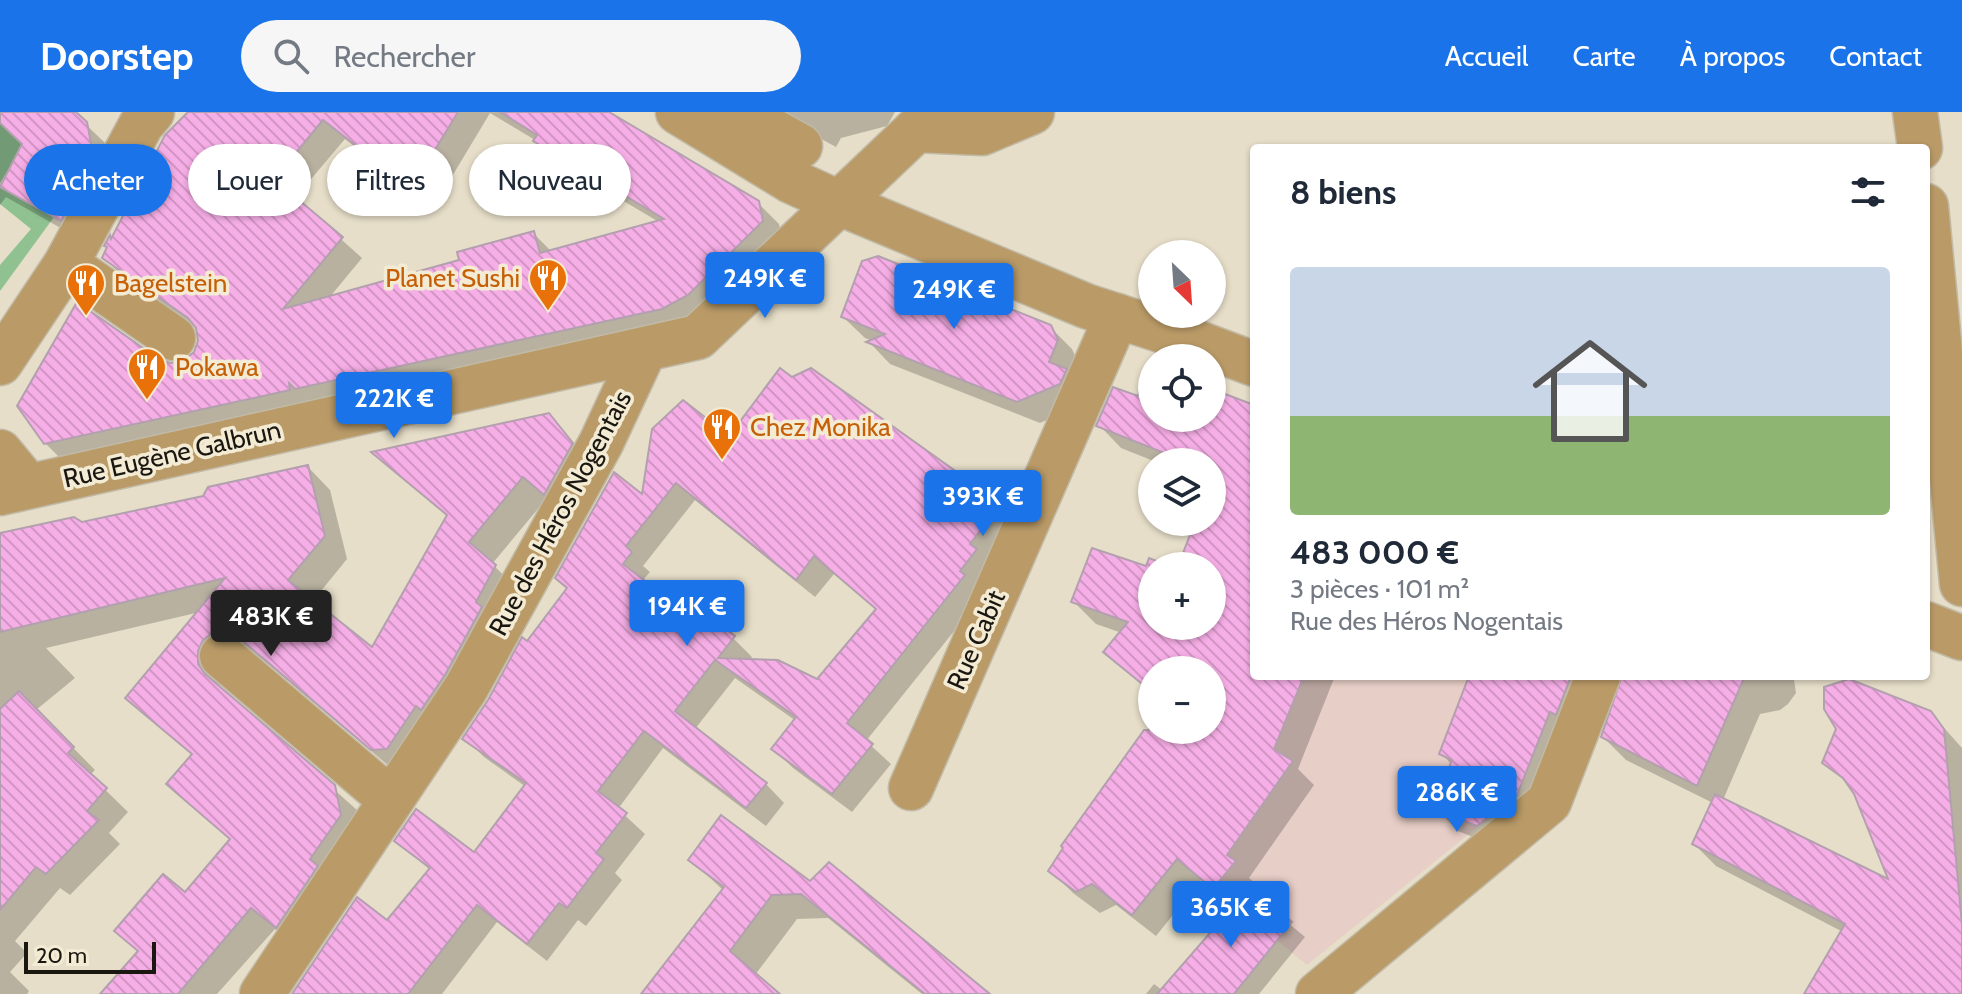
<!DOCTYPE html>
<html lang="fr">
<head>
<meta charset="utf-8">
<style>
	body { margin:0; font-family:Cabin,sans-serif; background:#f6f6f7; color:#1f2937; height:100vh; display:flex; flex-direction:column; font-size:30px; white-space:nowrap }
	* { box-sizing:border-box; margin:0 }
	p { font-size:26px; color:#747a83 }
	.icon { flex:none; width:44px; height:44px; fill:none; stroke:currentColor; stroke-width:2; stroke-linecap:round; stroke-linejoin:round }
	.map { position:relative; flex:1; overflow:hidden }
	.panel { position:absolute; left:1250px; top:32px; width:680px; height:536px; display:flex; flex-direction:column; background:#fff; border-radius:8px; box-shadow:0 2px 6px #0004 }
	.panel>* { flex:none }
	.guide { position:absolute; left:24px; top:32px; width:760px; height:72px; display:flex; gap:16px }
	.needle { width:52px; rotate:155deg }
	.tools { position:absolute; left:1138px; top:128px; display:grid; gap:16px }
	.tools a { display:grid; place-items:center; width:88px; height:88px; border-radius:50%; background:#fff; box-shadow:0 2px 6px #0004; font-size:40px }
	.scale { position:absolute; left:24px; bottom:20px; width:132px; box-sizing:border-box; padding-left:8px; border:4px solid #1a1710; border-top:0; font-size:22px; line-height:28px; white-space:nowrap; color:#1a1710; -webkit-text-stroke:6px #f4ebd5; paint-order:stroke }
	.price { position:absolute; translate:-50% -68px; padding:0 18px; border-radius:8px; background:#1a73e8; color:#fff; font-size:26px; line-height:52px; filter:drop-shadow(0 2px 4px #0008) }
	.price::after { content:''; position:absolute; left:50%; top:48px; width:24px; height:18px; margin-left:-12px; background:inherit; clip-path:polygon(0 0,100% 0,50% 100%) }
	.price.active { background:#222; color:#fff }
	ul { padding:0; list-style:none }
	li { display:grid; align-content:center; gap:16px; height:424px; padding:0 40px }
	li+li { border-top:2px solid #e0e1e3 }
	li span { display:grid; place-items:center; height:248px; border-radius:8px; color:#555 }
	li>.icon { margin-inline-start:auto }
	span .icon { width:144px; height:144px; fill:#fffc; stroke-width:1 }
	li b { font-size:34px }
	h2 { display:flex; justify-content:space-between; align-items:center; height:96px; padding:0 40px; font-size:34px }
	.pill { padding:0 28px; border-radius:36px; background:#fff; box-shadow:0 2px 6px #0004; font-size:28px; line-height:72px }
	.pill.active { background:#1a73e8; color:#fff }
	header { display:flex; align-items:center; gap:48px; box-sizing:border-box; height:112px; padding:0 40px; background:#1a73e8; color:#fff }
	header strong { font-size:38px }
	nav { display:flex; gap:44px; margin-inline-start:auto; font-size:28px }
	.search { width:560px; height:72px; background:#f6f6f7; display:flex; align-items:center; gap:20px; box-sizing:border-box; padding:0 28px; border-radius:44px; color:#747a83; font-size:30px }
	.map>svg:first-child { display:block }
	.education { fill:#e7cec6 }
	.green { fill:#8fc191 }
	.shadow { fill:#0003; fill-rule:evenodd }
	.building { fill:url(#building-back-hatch); stroke:#b3a0af; stroke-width:2; fill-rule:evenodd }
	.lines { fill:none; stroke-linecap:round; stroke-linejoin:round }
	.minor-casing { stroke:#c1baa7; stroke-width:47 }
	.minor { stroke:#ba9b68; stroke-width:44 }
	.labels { text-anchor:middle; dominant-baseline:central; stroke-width:7; stroke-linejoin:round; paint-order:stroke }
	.food-label { font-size:26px; fill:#c56008; stroke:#f4ebd5; text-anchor:start }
	.street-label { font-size:26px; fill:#1a1710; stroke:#f4ebd5 }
</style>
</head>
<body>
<header>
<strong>Doorstep</strong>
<div class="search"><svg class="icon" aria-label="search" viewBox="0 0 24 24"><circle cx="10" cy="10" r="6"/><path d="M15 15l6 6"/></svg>Rechercher</div>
<nav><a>Accueil</a><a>Carte</a><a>À propos</a><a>Contact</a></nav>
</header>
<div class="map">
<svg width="1962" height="882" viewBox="0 0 1962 882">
	<defs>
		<pattern id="building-back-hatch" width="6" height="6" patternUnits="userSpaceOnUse" patternTransform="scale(2)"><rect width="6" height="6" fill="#f6aee6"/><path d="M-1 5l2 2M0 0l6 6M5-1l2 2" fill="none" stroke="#d295c4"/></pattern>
	</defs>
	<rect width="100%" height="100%" fill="#e6dec8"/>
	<path class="education" d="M1254 448V564H1563L1517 683 1307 853 1189 756 1247 682 1212 558Z"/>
	<g class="green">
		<path d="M0 11 25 31 0 71Z"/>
		<path d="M0 75 54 105 0 179V153L31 117 0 92Z"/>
	</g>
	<g class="shadow">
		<path d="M0 0H73L105 31 113 67 80 127 6 85 0 93Z"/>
		<path d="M191 0H605L758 91 779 112 782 130 709 203 317 296 307 288 309 298 66 352 45 331 158 248 170 253 185 250 195 242 200 229 198 217 125 166 104 146 111 126 112 128ZM490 1 535 28 556 49 659 110 552 140 533 121 461 150 329 186 362 146 295 86 345 27 433 96Z"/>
		<path d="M743 0H895L887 14 841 26 836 35 779 4Z"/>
		<path d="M843 205 1050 215 1072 237 1078 250 1081 293 1040 311 890 252 870 231 873 229 865 226Z"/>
		<path d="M1152 255V306H1212V278L1254 295V564H1335L1298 657 1314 673 1249 766 1257 773 1251 780 1305 825 1259 882H1146L1154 872 1162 878 1234 796 1201 768 1156 824 1116 793 1100 801 1073 781 1050 758 1066 736 1064 734 1152 611V618H1212V558H1152V582L1106 540 1122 521 1096 512 1074 490 1148 457 1150 449 1163 454H1152V514H1212V454H1180L1198 410H1212V350H1156L1121 336 1099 313 1139 287Z"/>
		<path d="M811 258 995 389 1014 408 983 483 866 629 891 652 852 700 793 656 774 637 796 609 735 566 695 617 766 672 784 691 766 714 663 636 618 697 645 722 615 761 622 768 586 814 578 808 547 849 497 810 442 882H303L387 811 430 758 397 728 475 743 526 675 484 645 465 626 528 532 644 386 729 326 792 267ZM695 388 815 485 834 462 877 498 817 570 749 549 752 545 733 526 681 498 642 469 650 460 643 454Z"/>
		<path d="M548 303 594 355 547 386 492 452 518 477 396 660 262 547 252 541 219 562 220 576 357 698 363 726 299 837 275 817 217 882H103L139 841 117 819 186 783 232 729 169 672 193 644 128 586 200 500 46 536 75 566 36 598 95 658 90 663 128 700 109 721 120 732 70 783 60 776 15 829 27 841 10 860 29 879 27 882H0V423L82 412 204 386 308 355 330 378 347 447 312 490 373 538 448 405 375 341Z"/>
		<path d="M1471 564H1611L1500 736 1458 719 1436 696 1452 653 1441 641Z"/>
		<path d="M1624 564H1791L1794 568 1796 581 1788 592 1780 598 1760 602 1723 688 1892 771 1854 678 1825 651 1838 617 1826 580 1838 570 1849 569 1930 600 1962 636V882H1807L1843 820 1716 754 1694 732 1713 691 1626 648 1603 625Z"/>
		<path d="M691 748 811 772 987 882H922L828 806 797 807 755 863 777 882H658L724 779Z"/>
	</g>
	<g class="building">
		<path d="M0 0H76L87 10 94 47 61 109 0 75 22 32 0 11Z"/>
		<path d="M188 0H458L411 77 323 8 274 67 343 125 283 197 459 148 457 140 534 119 540 141 664 107 533 29 537 23 500 0H609L759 89 763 109 688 183 662 197 295 277 289 271 290 278 44 332 17 294 77 190 159 247 170 251 183 249 194 240 198 229 196 216 188 206 102 146 107 135 104 134 110 123 111 127 165 23Z"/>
		<path d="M878 144 1051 213 1058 228 1049 250 1067 257 1060 272 1017 290 866 230 885 222 841 205 862 149Z"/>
		<path d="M1151 252 1152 306H1212V277L1254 293V564H1304L1274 637 1293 649 1227 743 1236 749 1213 777 1177 747 1132 803 1092 772 1076 780 1048 759 1063 736 1061 734 1144 618H1212V558H1152V580L1103 540 1128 510 1071 490 1092 436 1146 454 1149 446 1169 454H1152V514H1212V454H1178L1195 410H1212V368L1215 361 1212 360V350H1187L1096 314 1113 275 1138 284Z"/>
		<path d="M780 256 792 265 811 256 996 388 981 408 986 411 970 432 977 437 960 459 965 463 847 611 873 632 832 682 771 637 796 605 715 548 675 599 767 671 746 696 644 619 598 679 627 701 596 741 604 747 567 796 559 791 527 832 477 793 408 882H292L357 785 387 808 430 756 394 729 416 697 474 740 526 671 462 627 488 588 522 525 527 529 567 476 555 466 614 360 642 382 652 317 683 288 729 324ZM676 371 796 468 814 444 876 497 817 567 778 548 718 546 735 524 687 487 681 496 623 452 632 440 626 434Z"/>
		<path d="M549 301 573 331 544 383 523 365 469 430 496 453 476 490 482 495 445 563 421 598 416 594 387 637 371 638 238 525 227 520H214L203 528 198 539V552L205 562 335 673 341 703 310 747 318 754 276 816 251 796 178 882H100L138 839 114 819 163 762 185 780 230 727 166 672 192 642 125 586 225 466 0 520V421L74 405 82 410 203 384 208 375 308 353 325 424 288 468 372 535 447 403 371 340Z"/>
		<path d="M1469 564H1571L1556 603 1550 600 1517 683 1477 714 1433 697 1452 648 1439 642Z"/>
		<path d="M1622 564H1745L1697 674 1601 625Z"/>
		<path d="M1849 567 1931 599 1944 617 1962 813V882H1804L1845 812 1692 732 1715 682 1888 767 1854 682 1843 666 1822 651 1836 617 1824 597V575Z"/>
		<path d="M19 579 74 635 68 641 107 676 87 699 99 708 46 762 36 755 0 798V597Z"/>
		<path d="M721 703 810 769 829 750 990 882H925L801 782 772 783 730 839 780 882H641L724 775 688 748Z"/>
		<path d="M1249 776 1292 810 1234 882H1157Z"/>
	</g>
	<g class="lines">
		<defs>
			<g id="minor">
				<path d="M678 0 791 69 839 91 1086 194 1185 226 1254 252"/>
				<path d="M739 0 800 34"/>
				<path d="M1915 0 1920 36"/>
				<path d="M916 18 982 21 1032 0"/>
				<path d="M1926 94 1962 472"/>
				<path d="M66 152 173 226"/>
				<path d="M0 251 66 152 141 13 152 0"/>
				<path d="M0 340 28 374"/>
				<path d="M0 381 698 225 916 18 938 0"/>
				<path d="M1926 512 1962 526"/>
				<path d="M222 544 391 688"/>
				<path d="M911 676 1117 204"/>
				<path d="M262 882 466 576 601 331 644 239"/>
				<path d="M1318 882 1549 690 1598 564"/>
			</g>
		</defs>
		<use href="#minor" class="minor-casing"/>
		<use href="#minor" class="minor"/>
	</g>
	<defs>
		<symbol id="restaurant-pin" viewBox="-11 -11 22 30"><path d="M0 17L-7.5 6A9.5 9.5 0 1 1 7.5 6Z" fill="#e8710a" stroke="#f4ebd5"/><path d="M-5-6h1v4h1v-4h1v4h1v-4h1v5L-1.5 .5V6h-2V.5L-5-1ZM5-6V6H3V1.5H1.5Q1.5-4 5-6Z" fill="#fff"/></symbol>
	</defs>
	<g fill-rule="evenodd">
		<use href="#restaurant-pin" x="526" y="144" width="44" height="60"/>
		<use href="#restaurant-pin" x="64" y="149" width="44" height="60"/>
		<use href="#restaurant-pin" x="125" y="233" width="44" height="60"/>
		<use href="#restaurant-pin" x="700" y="293" width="44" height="60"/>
	</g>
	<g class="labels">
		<g class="food-label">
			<text x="520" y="166" text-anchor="end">Planet Sushi</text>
			<text x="114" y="171">Bagelstein</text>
			<text x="175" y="255">Pokawa</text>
			<text x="750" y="315">Chez Monika</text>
		</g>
		<g class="street-label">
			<text transform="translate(172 342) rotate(-13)">Rue Eugène Galbrun</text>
			<text transform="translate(560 401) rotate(-62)">Rue des Héros Nogentais</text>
			<text transform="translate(976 528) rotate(-66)">Rue Cabit</text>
		</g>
	</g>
</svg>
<div class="tools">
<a><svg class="needle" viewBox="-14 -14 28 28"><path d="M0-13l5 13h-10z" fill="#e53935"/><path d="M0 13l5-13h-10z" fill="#747a83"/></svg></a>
<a><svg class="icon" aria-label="locate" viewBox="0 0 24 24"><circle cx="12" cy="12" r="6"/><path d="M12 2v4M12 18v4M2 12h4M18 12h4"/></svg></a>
<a><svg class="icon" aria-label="layers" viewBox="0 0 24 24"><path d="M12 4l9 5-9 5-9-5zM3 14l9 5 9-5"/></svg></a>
<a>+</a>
<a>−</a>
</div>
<div class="scale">20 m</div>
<b class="price" style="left:765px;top:208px">249K €</b>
<b class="price" style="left:954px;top:219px">249K €</b>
<b class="price" style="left:394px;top:328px">222K €</b>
<b class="price" style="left:983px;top:426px">393K €</b>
<b class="price" style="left:687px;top:536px">194K €</b>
<b class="price active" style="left:271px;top:546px">483K €</b>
<b class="price" style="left:1457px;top:722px">286K €</b>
<b class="price" style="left:1231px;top:837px">365K €</b>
<div class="guide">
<a class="pill active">Acheter</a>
<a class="pill">Louer</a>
<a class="pill">Filtres</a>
<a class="pill">Nouveau</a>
</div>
<section class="panel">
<h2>8 biens<svg class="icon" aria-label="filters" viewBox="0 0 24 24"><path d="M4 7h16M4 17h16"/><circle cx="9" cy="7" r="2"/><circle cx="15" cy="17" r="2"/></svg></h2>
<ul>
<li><span style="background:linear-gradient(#c9d6e8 60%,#8fb573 0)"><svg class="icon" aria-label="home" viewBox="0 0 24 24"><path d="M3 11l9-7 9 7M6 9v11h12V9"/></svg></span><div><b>483 000 €</b><p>3 pièces · 101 m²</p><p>Rue des Héros Nogentais</p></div></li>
</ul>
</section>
</div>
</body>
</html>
